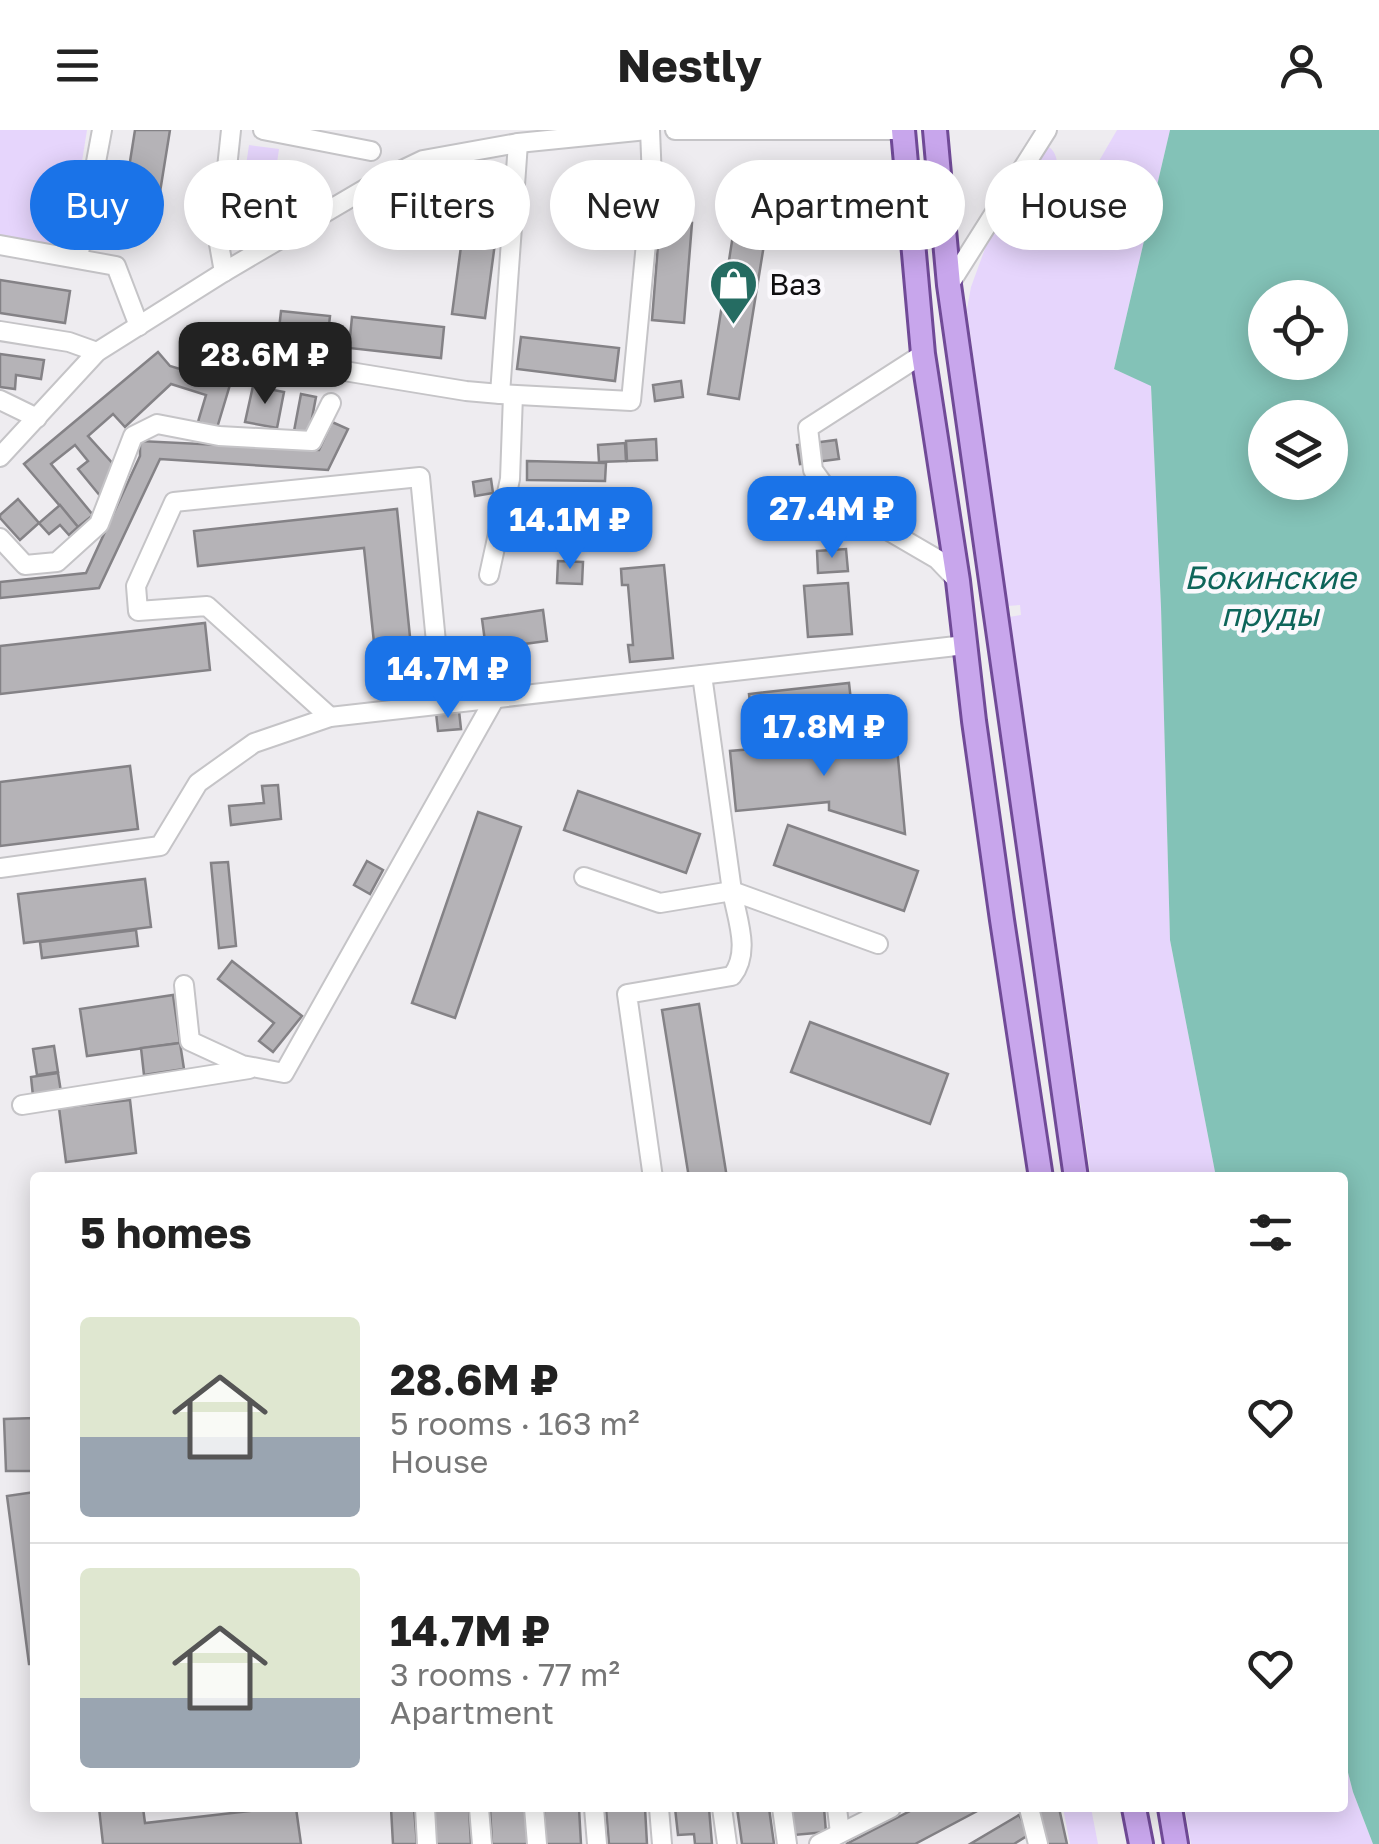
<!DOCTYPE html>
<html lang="en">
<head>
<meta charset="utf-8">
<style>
	body { margin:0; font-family:"Golos Text",sans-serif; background:#f2f2f2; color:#222; height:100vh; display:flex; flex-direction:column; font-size:38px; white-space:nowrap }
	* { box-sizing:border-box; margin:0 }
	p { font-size:32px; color:#767676 }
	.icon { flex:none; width:55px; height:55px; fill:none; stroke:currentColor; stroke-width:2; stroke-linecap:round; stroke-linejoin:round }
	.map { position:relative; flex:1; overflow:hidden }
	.details { position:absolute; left:30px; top:1042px; width:1318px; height:640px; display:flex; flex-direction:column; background:#fff; border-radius:10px; box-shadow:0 5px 25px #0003 }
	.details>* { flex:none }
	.hud { position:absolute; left:30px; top:30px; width:1320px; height:90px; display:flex; gap:20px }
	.tools { position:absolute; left:1248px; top:150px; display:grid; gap:20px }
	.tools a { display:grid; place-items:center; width:100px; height:100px; border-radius:50%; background:#fff; box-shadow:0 5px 25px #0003; font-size:50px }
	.price { position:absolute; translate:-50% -85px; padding:0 22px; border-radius:20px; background:#1a73e8; color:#fff; font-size:32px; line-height:65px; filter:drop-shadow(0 2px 5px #0008) }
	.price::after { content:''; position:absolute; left:50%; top:60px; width:30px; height:22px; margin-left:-15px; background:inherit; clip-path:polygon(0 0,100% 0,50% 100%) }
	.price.selected { background:#222; color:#fff }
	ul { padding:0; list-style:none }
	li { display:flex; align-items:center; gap:30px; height:250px; padding:0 50px }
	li+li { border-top:2px solid #e0e0e0 }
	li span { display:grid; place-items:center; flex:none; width:280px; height:200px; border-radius:10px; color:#555 }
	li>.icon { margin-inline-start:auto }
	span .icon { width:120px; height:120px; fill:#fffc; stroke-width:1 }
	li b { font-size:42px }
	h2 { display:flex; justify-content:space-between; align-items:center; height:120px; padding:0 50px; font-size:42px }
	.tag { padding:0 35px; border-radius:45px; background:#fff; box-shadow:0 5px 25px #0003; font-size:35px; line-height:90px }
	.tag.selected { background:#1a73e8; color:#fff }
	header { display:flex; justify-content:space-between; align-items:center; height:130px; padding:0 50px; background:#fff; font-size:45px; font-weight:700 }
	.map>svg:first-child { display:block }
	.green { fill:#e6d5fc }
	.water { fill:#83c2b7; fill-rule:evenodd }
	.building { fill:#b5b3b7; stroke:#848286; stroke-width:2.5 }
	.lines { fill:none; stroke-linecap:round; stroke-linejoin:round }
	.minor-casing { stroke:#c5c4c7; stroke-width:22 }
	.major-casing { stroke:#704a97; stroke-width:28 }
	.minor { stroke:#fff; stroke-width:18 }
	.major { stroke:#c8a6ec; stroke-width:22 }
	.labels { text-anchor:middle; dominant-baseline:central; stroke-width:9; stroke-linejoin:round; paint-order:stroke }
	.poi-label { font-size:30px; fill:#0f0e10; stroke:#fbf9fd; text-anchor:start }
	.water-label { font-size:32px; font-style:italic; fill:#0e655a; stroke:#fbf9fd }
</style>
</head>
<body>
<header><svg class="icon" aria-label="menu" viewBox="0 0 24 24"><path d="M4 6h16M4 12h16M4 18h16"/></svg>Nestly<svg class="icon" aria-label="person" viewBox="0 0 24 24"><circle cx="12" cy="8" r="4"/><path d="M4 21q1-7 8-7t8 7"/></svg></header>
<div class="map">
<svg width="1379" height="1714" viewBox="0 0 1379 1714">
	<rect width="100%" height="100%" fill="#eeecf0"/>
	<g class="green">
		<path d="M0 0H87L68 119 0 108Z"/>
		<path d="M1117 0H1170L1114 239 1151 255 1161 477 1170 810 1216 1047H1091L1009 487 1021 485 1020 475 1007 476 967 179 971 157 987 113 1019 45 1046 15C1076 32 1030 77 1083 94L1099 31Z"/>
		<path d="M249 15 279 19 268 94 236 104Z"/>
		<path d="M1343 1623 1353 1662 1373 1714H1191L1185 1678H1342Z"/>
		<path d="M1063 1678H1091L1098 1714H1070Z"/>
	</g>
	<path class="water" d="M1170 0H1379V1714H1373L1353 1662 1343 1623 1342 1048 1216 1047 1170 810 1161 477 1151 256 1114 239ZM1265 168H1330V232H1265ZM1265 288H1330V352H1265Z"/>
	<g class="building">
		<path d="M135 0H170L155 93 121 88Z"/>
		<path d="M741 54 773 59 739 269 708 264Z"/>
		<path d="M466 79 499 83 485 188 452 184Z"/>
		<path d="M660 90 692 93 684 193 652 190Z"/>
		<path d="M0 150 70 161 65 193 0 183Z"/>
		<path d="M281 181 330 186 327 214 278 208Z"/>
		<path d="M352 187 444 197 441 228 349 218Z"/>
		<path d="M521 207 619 218 615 251 517 239Z"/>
		<path d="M158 222 170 236 209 248 211 241 232 248 217 298 198 292 206 265 171 254 125 297 113 284 88 306 115 336 101 367 78 339 88 331 75 315 51 334 93 385 78 397 24 334Z"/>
		<path d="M0 224 44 230 41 249 16 245 15 259 0 257Z"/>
		<path d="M681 251 683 267 655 271 653 255Z"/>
		<path d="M253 256 284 262 277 298 245 292Z"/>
		<path d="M301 264 316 267 309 304 294 301Z"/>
		<path d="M332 292 348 299 328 340 160 329 99 458 0 468V452L86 443 140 326V311L319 320Z"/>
		<path d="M656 309 657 330 627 331 626 311Z"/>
		<path d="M836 310 839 329 800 334 797 315Z"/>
		<path d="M625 313 626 331 599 332 598 315Z"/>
		<path d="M527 331 606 333 605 351 527 350Z"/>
		<path d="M491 349 493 363 475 366 473 352Z"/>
		<path d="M804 364 816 369 820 385 825 384 827 396 796 401 790 367Z"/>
		<path d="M18 369 39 393 20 410 0 388V385Z"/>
		<path d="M60 375 78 397 69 405 60 395 49 404 39 393Z"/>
		<path d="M397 379 415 556 379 560 364 418 198 436 194 401Z"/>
		<path d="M846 419 848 441 818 443 817 421Z"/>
		<path d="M558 431 583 432 582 454 557 453Z"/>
		<path d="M664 435 673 528 630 532 628 515H633L628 455H622L621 439Z"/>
		<path d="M848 453 852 504 808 507 804 456Z"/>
		<path d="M543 480 547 511 486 519 482 489Z"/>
		<path d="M205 493 210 540 0 564V516Z"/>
		<path d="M849 553 853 589 753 599 749 564Z"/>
		<path d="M459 581 461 599 438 601 436 583Z"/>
		<path d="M896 606 905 704 829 680V672L736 681 730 621Z"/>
		<path d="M130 636 138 699 0 716V652Z"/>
		<path d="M278 655 281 689 231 695 229 676 264 673 262 656Z"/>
		<path d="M578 661 700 704 686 743 564 700Z"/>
		<path d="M478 682 521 697 455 888 412 873Z"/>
		<path d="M788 695 918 741 904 781 774 735Z"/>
		<path d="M367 731 383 740 370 764 354 755Z"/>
		<path d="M228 732 236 816 219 818 211 733Z"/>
		<path d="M145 749 151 797 24 813 18 764Z"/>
		<path d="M136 800 138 816 42 828 40 812Z"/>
		<path d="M232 831 302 886 273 922 259 911 274 893 218 849Z"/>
		<path d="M173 865 180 913 87 926 80 879Z"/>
		<path d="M699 874 727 1048H689L662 880Z"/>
		<path d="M810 892 948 944 930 994 791 942Z"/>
		<path d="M180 913 184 939 144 945 141 918Z"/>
		<path d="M54 916 58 942 37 945 33 919Z"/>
		<path d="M58 943 61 962 33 966 31 947Z"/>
		<path d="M130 970 136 1023 66 1032 59 978Z"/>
		<path d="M35 1288V1341H6L4 1289Z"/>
		<path d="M35 1362V1534H29L7 1366Z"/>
		<path d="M99 1678H143L145 1693 276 1678H296L301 1714H103Z"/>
		<path d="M391 1678H414L417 1714H393Z"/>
		<path d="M433 1678H469L471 1714H436Z"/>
		<path d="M490 1678H525L528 1714H492Z"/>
		<path d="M544 1678H579L581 1714H546Z"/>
		<path d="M606 1678H645L647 1714H609Z"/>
		<path d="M675 1678H709L712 1714H695L694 1704 678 1705Z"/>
		<path d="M737 1678H769L774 1714H742Z"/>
		<path d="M790 1678H824L826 1702 794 1705Z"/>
		<path d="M916 1678H983L915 1714H846Z"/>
		<path d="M1036 1678H1059L1067 1714H1045Z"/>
		<path d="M1019 1685 1030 1704 1014 1714H970Z"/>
	</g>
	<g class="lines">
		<defs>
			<g id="minor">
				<path d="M263 0 371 21"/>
				<path d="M675 0H903"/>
				<path d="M0 115 116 136 139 196"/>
				<path d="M78 128 102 0"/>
				<path d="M224 142 219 114 231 0"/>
				<path d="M949 155 1047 0"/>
				<path d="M0 201 69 212 97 222"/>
				<path d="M923 224 808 298 813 340 834 369 937 429 958 451"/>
				<path d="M277 230 466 261 500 264 518 13"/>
				<path d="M500 264 631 271 652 50 650 0"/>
				<path d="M0 270 37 288"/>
				<path d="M0 327 97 222 224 142 377 52 423 30 518 13 647 0"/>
				<path d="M0 408 25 435 57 432 99 394 133 306 157 294 219 306 312 311 331 273"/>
				<path d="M489 445 510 349 513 265"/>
				<path d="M330 587 207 476 138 481 136 456 174 372 420 347 442 574"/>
				<path d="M0 738 160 716 198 653 254 613 330 587 965 515"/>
				<path d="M584 747 660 773 732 761 702 545"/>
				<path d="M184 855 190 911 242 935 284 943 495 568"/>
				<path d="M22 975 249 939"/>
				<path d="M653 1048 627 864 732 846C751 822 737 789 732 761L878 814"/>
				<path d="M425 1678 427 1714"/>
				<path d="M479 1678 482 1714"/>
				<path d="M534 1678 537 1714"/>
				<path d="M594 1678 597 1714"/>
				<path d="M659 1678 662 1714"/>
				<path d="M722 1678 727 1714"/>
				<path d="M782 1678 787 1714"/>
				<path d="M837 1678 840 1703"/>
				<path d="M1029 1678 1038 1714"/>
				<path d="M819 1714 891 1678"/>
			</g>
			<g id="major">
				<path d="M903 0 923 224 958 451 974 591 1002 790 1041 1048"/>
				<path d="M935 0 949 155 1076 1048"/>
				<path d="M1134 1678 1141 1714"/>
				<path d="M1170 1678 1176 1714"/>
			</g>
		</defs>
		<use href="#minor" class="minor-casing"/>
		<use href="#major" class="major-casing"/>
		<use href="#minor" class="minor"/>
		<use href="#major" class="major"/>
	</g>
	<defs>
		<symbol id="shop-pin" viewBox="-11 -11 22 30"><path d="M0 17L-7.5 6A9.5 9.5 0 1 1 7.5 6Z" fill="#256c62" stroke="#fbf9fd"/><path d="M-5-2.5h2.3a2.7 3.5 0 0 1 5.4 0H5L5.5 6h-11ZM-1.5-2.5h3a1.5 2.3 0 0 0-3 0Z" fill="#fff"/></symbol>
	</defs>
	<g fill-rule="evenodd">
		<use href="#shop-pin" x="706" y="126" width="55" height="75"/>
	</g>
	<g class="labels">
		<g class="poi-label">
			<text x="769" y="154">Ваз</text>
		</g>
		<g class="water-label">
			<text x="1270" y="447">Бокинские<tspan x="1270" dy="37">пруды</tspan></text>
		</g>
	</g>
</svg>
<div class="tools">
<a><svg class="icon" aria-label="locate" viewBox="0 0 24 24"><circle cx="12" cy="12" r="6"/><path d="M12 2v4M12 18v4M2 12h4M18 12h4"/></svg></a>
<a><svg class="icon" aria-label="layers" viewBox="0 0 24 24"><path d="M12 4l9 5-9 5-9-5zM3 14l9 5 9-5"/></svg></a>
</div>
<b class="price selected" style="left:265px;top:277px">28.6M ₽</b>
<b class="price" style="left:832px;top:431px">27.4M ₽</b>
<b class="price" style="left:570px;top:442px">14.1M ₽</b>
<b class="price" style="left:448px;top:591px">14.7M ₽</b>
<b class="price" style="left:824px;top:649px">17.8M ₽</b>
<div class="hud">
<a class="tag selected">Buy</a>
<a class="tag">Rent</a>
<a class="tag">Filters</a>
<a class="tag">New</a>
<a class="tag">Apartment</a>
<a class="tag">House</a>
</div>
<section class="details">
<h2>5 homes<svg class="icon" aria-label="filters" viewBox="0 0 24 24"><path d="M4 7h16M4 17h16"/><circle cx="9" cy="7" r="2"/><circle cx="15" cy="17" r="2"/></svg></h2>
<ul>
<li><span style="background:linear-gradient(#dfe7d0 60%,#9aa5b1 0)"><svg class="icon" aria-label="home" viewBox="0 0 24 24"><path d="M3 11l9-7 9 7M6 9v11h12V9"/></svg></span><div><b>28.6M ₽</b><p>5 rooms · 163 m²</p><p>House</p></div><svg class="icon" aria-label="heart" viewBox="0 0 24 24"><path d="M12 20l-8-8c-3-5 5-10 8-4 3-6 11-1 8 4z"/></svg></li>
<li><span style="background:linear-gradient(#dfe7d0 65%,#9aa5b1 0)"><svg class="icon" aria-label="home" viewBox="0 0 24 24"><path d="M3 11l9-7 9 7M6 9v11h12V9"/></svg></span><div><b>14.7M ₽</b><p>3 rooms · 77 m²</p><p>Apartment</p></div><svg class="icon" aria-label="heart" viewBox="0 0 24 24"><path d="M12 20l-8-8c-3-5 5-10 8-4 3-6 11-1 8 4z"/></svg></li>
</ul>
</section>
</div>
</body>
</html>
